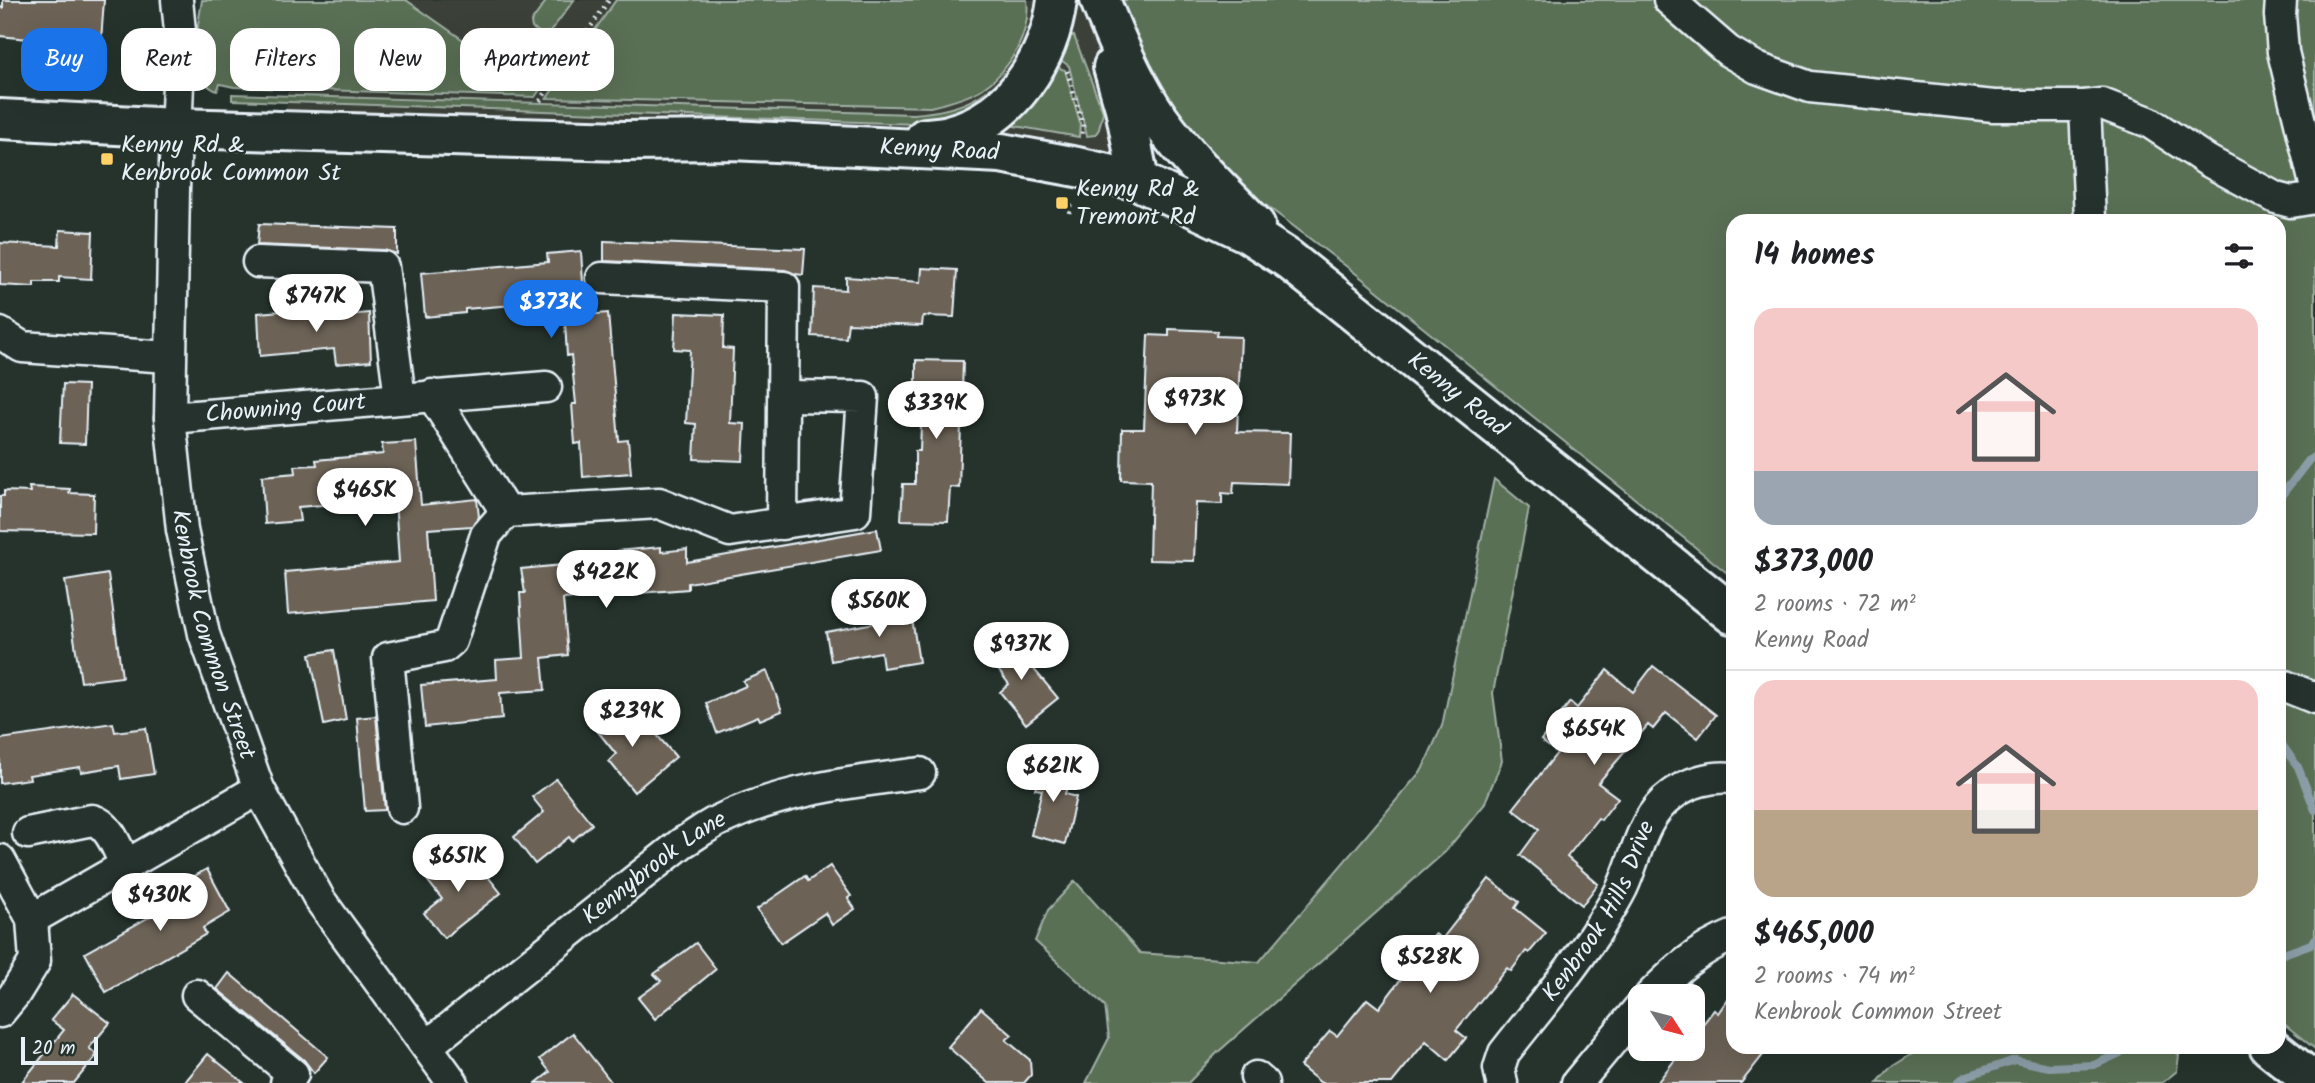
<!DOCTYPE html>
<html lang="en">
<head>
<meta charset="utf-8">
<style>
	body { margin:0; font-family:Kalam,sans-serif; background:#f6f6f6; color:#202124; height:100vh; display:flex; flex-direction:column; font-size:26px; white-space:nowrap }
	* { box-sizing:border-box; margin:0 }
	p { font-size:23px; color:#757577 }
	.icon { flex:none; width:38px; height:38px; fill:none; stroke:currentColor; stroke-width:2; stroke-linecap:round; stroke-linejoin:round }
	.map { position:relative; flex:1; overflow:hidden }
	.panel { position:absolute; left:1726px; top:214px; width:560px; height:840px; display:flex; flex-direction:column; background:#fff; border-radius:21px; box-shadow:0 7px 28px #0002 }
	.panel>* { flex:none }
	.guide { position:absolute; left:21px; top:28px; width:665px; height:63px; display:flex; gap:14px }
	.needle { width:46px; rotate:126deg }
	.buttons { position:absolute; left:1628px; top:984px; display:grid; gap:14px }
	.buttons a { display:grid; place-items:center; width:77px; height:77px; border-radius:14px; background:#fff; box-shadow:0 7px 28px #0002; font-size:35px }
	.scale { position:absolute; left:21px; bottom:18px; width:77px; box-sizing:border-box; padding-left:7px; border:4px solid #e8f1f8; border-top:0; font-size:19px; line-height:24px; white-space:nowrap; color:#e8f1f8; -webkit-text-stroke:5px #26332d; paint-order:stroke }
	.price { position:absolute; translate:-50% -60px; padding:0 16px; border-radius:24px; background:#fff; color:#222; font-size:23px; line-height:46px; filter:drop-shadow(0 2px 4px #0008) }
	.price::after { content:''; position:absolute; left:50%; top:42px; width:21px; height:16px; margin-left:-10px; background:inherit; clip-path:polygon(0 0,100% 0,50% 100%) }
	.price.active { background:#1a73e8; color:#fff }
	ul { padding:0; list-style:none }
	li { display:grid; align-content:center; gap:14px; height:371px; padding:0 28px }
	li+li { border-top:2px solid #e0e0e0 }
	li span { display:grid; place-items:center; height:217px; border-radius:21px; color:#555 }
	li>.icon { margin-inline-start:auto }
	span .icon { width:126px; height:126px; fill:#fffc; stroke-width:1 }
	li b { font-size:30px }
	h2 { display:flex; justify-content:space-between; align-items:center; height:84px; padding:0 28px; font-size:30px }
	.pill { padding:0 24px; border-radius:21px; background:#fff; box-shadow:0 7px 28px #0002; font-size:24px; line-height:63px }
	.pill.active { background:#1a73e8; color:#fff }
	.map>svg:first-child { display:block }
	.built { fill:#3b4139 }
	.green { fill:#5a7054; stroke:#a1b0a6; stroke-width:2 }
	.lines { fill:none; stroke-linecap:round; stroke-linejoin:round }
	.stream { stroke:#8c9ea8; stroke-width:8 }
	.building { fill:#6c6256; stroke:#e8f1f8; stroke-width:2 }
	.minor-casing { stroke:#e8f1f8; stroke-width:35 }
	.major-casing { stroke:#e8f1f8; stroke-width:44 }
	.path { stroke:#e8f1f8; stroke-width:4.5; stroke-dasharray:2 5; stroke-linecap:butt }
	.minor { stroke:#26332d; stroke-width:30 }
	.major { stroke:#26332d; stroke-width:38 }
	.poi-dot { fill:#ffd166; stroke:#26332d; stroke-width:2.5 }
	.labels { text-anchor:middle; dominant-baseline:central; stroke-width:5; stroke-linejoin:round; paint-order:stroke }
	.poi-label { font-size:24px; fill:#e8f1f8; stroke:#26332d; text-anchor:start }
	.street-label { font-size:24px; fill:#e8f1f8; stroke:#26332d }
</style>
</head>
<body>
<div class="map">
<svg width="2315" height="1083" viewBox="0 0 2315 1083">
	<rect width="100%" height="100%" fill="#26332d"/>
	<filter id="ink" filterUnits="userSpaceOnUse"><feTurbulence type="fractalNoise" baseFrequency=".0143" numOctaves="2"/><feDisplacementMap in="SourceGraphic" scale="14" xChannelSelector="R" yChannelSelector="G"/><feConvolveMatrix kernelMatrix="1 2 1 2 8 2 1 2 1" color-interpolation-filters="sRGB"/></filter>
	<g filter="url(#ink)">
		<path class="built" d="M294 0H1088L1139 181 998 163 284 140Z"/>
		<g class="green">
			<path d="M202 0H406L499 65 514 46 552 72 535 97 234 87 220 84 217 91C184 78 198 28 202 0Z"/>
			<path d="M547 0H574L550 32 541 33 532 28 531 22Z"/>
			<path d="M616 0H1027C1031 33 1010 71 982 89 967 98 948 103 930 107L547 98Z"/>
			<path d="M1116 0H2315V1049L2278 1019V220H1732V577L1359 276 1226 175 1179 124Z"/>
			<path d="M1068 35 1074 36 1103 112 1099 129 1095 135 1087 136 1069 66 1058 58Z"/>
			<path d="M1030 54 972 110 916 124 232 100V94L913 114C973 110 988 92 1030 54Z"/>
			<path d="M1053 66 1065 70 1080 123 1079 137 1009 125Z"/>
			<path d="M1494 479 1529 508 1493 693 1502 761 1484 805 1445 852 1217 1053 1188 1083H1086L1109 1038 1105 1006 1035 941 1048 910 1075 881 1140 953 1259 962 1422 770 1442 726Z"/>
			<path d="M2169 1046 2179 1055 2177 1071 2162 1083H1877L1890 1068 1923 1047Z"/>
		</g>
		<g class="lines">
			<g class="stream">
				<path d="M2278 500 2309 460 2315 456"/>
				<path d="M2278 739 2298 767 2315 810"/>
				<path d="M2278 956 2311 944 2315 939"/>
				<path d="M1957 1083 1964 1077 2015 1060 2049 1067 2094 1065 2120 1053"/>
			</g>
		</g>
		<g class="building">
			<path d="M3 0H104L101 41H77L75 54H54L56 42 0 36V7L3 8Z"/>
			<path d="M259 224 397 229V254L384 250 257 245Z"/>
			<path d="M60 230 93 232 91 279 59 277V282H34V287L0 285V243L59 246Z"/>
			<path d="M604 241 805 249 803 275 795 274 785 270 604 261Z"/>
			<path d="M581 251 585 315 608 313 619 441 628 440 631 473 583 477 581 443 575 444 572 404H576L571 355 567 356 564 305 513 310V305L465 309V313L425 317 421 273 548 262 547 254Z"/>
			<path d="M922 268 957 270 954 317 923 316 922 326 848 323 846 338 812 336 814 288 846 290V277L921 282Z"/>
			<path d="M333 307 334 316 369 313 371 361 336 364 334 349 260 356 258 313Z"/>
			<path d="M676 313 724 315 723 348 733 349 730 423 745 424 743 461 694 459 696 424 686 423 690 350 674 349Z"/>
			<path d="M1169 329 1217 331 1216 336 1241 337 1237 432 1290 433 1288 484 1234 482 1233 494 1222 493V504L1196 503 1194 561 1149 560 1151 481 1121 480 1122 429H1144L1148 335 1169 336Z"/>
			<path d="M916 360 963 361 959 488 950 487 948 521 901 520 903 484H915V451H920L922 398H916Z"/>
			<path d="M63 384 87 385 85 444 60 443Z"/>
			<path d="M416 442 421 505 477 499 479 517 472 526 428 529 433 601 288 614 285 572 399 562 395 499 298 507 300 521 265 524 262 476 296 473 295 466 317 465 316 460 383 454 382 444Z"/>
			<path d="M29 487 70 489 69 493 94 494 93 533 0 531V496H4V491L30 492Z"/>
			<path d="M877 529 881 550 688 583V589L563 599 568 655 542 658 545 690 500 693 502 719 425 727 421 685 497 679 496 660 524 658 520 593H525L521 569 595 562 594 558 618 555 617 551 661 547V552L687 549V562Z"/>
			<path d="M108 574 122 677 81 682 65 581Z"/>
			<path d="M909 600 919 662 883 668 881 652 831 661 826 632 891 620 889 603Z"/>
			<path d="M1008 638 1058 698 1026 724 1000 692 1009 684 987 655Z"/>
			<path d="M334 650 346 720 324 725 310 654Z"/>
			<path d="M1653 666 1716 715 1698 738 1666 713 1653 729 1648 725 1598 783 1618 798 1601 820 1598 818 1567 857 1598 884 1582 905 1520 855 1539 829 1513 809 1557 753 1541 740 1570 702 1577 708 1607 670 1633 692Z"/>
			<path d="M767 671 782 711 760 720 758 716 717 733 706 703 746 686 743 681Z"/>
			<path d="M613 704 639 736 650 727 676 757 634 792 609 761 616 754 591 723Z"/>
			<path d="M376 716 385 810 365 811 357 718Z"/>
			<path d="M113 723 115 732 146 728 154 774 121 779 119 766 81 772 80 767 29 775 30 779 0 783V739Z"/>
			<path d="M1042 763 1071 769 1065 794 1076 797 1065 844 1031 835 1042 790 1035 789Z"/>
			<path d="M556 779 592 824 572 841 569 837 535 864 514 837 544 812 532 797Z"/>
			<path d="M454 853 473 875 481 868 501 893 444 938 424 913 442 899 424 876Z"/>
			<path d="M830 866 851 896 848 898 855 909 832 925 825 913 781 943 757 909 805 876 808 881Z"/>
			<path d="M207 869 230 912 203 928 206 934 106 992 85 953 183 898 177 886Z"/>
			<path d="M1489 879 1519 902 1515 908 1546 933 1529 953 1526 951 1511 971 1507 968 1456 1030 1466 1038 1448 1060 1426 1041 1392 1083H1321L1300 1066 1330 1031 1337 1036 1367 999 1379 1008 1435 934 1442 939Z"/>
			<path d="M696 943 716 969 655 1019 638 998 661 981 654 974Z"/>
			<path d="M229 973 328 1057 314 1073 304 1060 217 989Z"/>
			<path d="M1732 993V1046H1770L1741 1083H1657L1684 1048H1692V1038L1714 1010 1718 1013Z"/>
			<path d="M73 994 110 1023 89 1048 97 1055 74 1083H21L64 1030 51 1020Z"/>
			<path d="M981 1008 1012 1035 1006 1040 1030 1060 1031 1075 1024 1083H989L948 1047Z"/>
			<path d="M573 1033 594 1060 612 1083H536L550 1072 540 1059Z"/>
			<path d="M208 1054 244 1083H184Z"/>
		</g>
		<g class="lines">
			<defs>
				<g id="minor">
					<path id="s1" d="M177 0 180 31 174 189 170 418 182 530 204 634 259 789 320 900 453 1083"/>
					<path d="M1669 0 1728 51 1757 68 1810 87 1994 106H2085L2102 104 2149 122 2208 161 2276 198 2291 202 2315 198"/>
					<path d="M2281 0 2280 15 2283 52 2315 184"/>
					<path d="M2085 106 2090 220"/>
					<path d="M258 262 383 267 400 398"/>
					<path d="M602 278 784 287 782 524"/>
					<path d="M0 333 22 347 169 357"/>
					<path d="M432 395 506 512"/>
					<path id="s2" d="M170 418 546 387"/>
					<path d="M2278 686H2285L2315 698"/>
					<path d="M402 808 388 658 444 647 451 641 486 535 506 512 659 503 730 531 855 512 863 397 784 396"/>
					<path d="M28 833 92 820C110 824 118 850 126 866"/>
					<path d="M0 860 32 919 35 961 14 995 0 1012"/>
					<path d="M32 919 259 789"/>
					<path d="M197 995 293 1074 286 1083"/>
					<path d="M1650 996C1675 970 1699 949 1732 936"/>
					<path id="s3" d="M427 1046 682 843C696 835 709 824 724 818 787 789 853 782 920 773"/>
					<path d="M1256 1077 1263 1083"/>
					<path id="s4" d="M1502 1083 1499 1068 1504 1053C1535 1013 1570 973 1598 929 1606 916 1615 902 1622 888 1637 856 1641 817 1672 795 1688 782 1712 776 1732 778"/>
					<path d="M1577 1083 1640 1007"/>
				</g>
				<g id="major">
					<path d="M1100 0C1114 36 1130 74 1151 107 1179 151 1219 188 1255 225"/>
					<path d="M1113 67 1125 108 1139 181"/>
					<path id="s5" d="M0 119 175 128 624 141 732 140 1001 153 1077 167 1139 181 1248 233 1288 259 1732 614"/>
					<path d="M925 138C934 137 944 137 952 134 1011 119 1050 58 1057 0"/>
					<path d="M2269 1046 2315 1083"/>
				</g>
			</defs>
			<use href="#minor" class="minor-casing"/>
			<use href="#major" class="major-casing"/>
			<g class="path">
				<path d="M1067 71 1083 124 1082 136"/>
				<path d="M540 101 609 0"/>
				<path d="M1069 213 1071 204"/>
			</g>
			<use href="#minor" class="minor"/>
			<use href="#major" class="major"/>
		</g>
	</g>
	<g class="poi-dot">
		<rect x="100" y="152" width="14" height="14" rx="3.5"/>
		<rect x="1055" y="196" width="14" height="14" rx="3.5"/>
	</g>
	<g class="labels">
		<g class="poi-label">
			<text x="121" y="145">Kenny Rd &amp;<tspan x="121" dy="28">Kenbrook Common St</tspan></text>
			<text x="1076" y="189">Kenny Rd &amp;<tspan x="1076" dy="28">Tremont Rd</tspan></text>
		</g>
		<g class="street-label">
			<text stroke="none"><textPath href="#s5" startOffset="940">Kenny Road</textPath></text>
			<text stroke="none"><textPath href="#s5" startOffset="1528">Kenny Road</textPath></text>
			<text stroke="none"><textPath href="#s2" startOffset="116">Chowning Court</textPath></text>
			<text stroke="none"><textPath href="#s1" startOffset="640">Kenbrook Common Street</textPath></text>
			<text stroke="none"><textPath href="#s3" startOffset="289">Kennybrook Lane</textPath></text>
			<text stroke="none"><textPath href="#s4" startOffset="203">Kenbrook Hills Drive</textPath></text>
		</g>
	</g>
</svg>
<div class="buttons">
<a><svg class="needle" viewBox="-14 -14 28 28"><path d="M0-13l5 13h-10z" fill="#e53935"/><path d="M0 13l5-13h-10z" fill="#757577"/></svg></a>
</div>
<div class="scale">20 m</div>
<b class="price" style="left:316px;top:334px">$747K</b>
<b class="price active" style="left:551px;top:340px">$373K</b>
<b class="price" style="left:1195px;top:437px">$973K</b>
<b class="price" style="left:936px;top:441px">$339K</b>
<b class="price" style="left:365px;top:528px">$465K</b>
<b class="price" style="left:606px;top:610px">$422K</b>
<b class="price" style="left:879px;top:639px">$560K</b>
<b class="price" style="left:1021px;top:682px">$937K</b>
<b class="price" style="left:632px;top:749px">$239K</b>
<b class="price" style="left:1594px;top:767px">$654K</b>
<b class="price" style="left:1053px;top:804px">$621K</b>
<b class="price" style="left:458px;top:894px">$651K</b>
<b class="price" style="left:160px;top:933px">$430K</b>
<b class="price" style="left:1430px;top:995px">$528K</b>
<div class="guide">
<a class="pill active">Buy</a>
<a class="pill">Rent</a>
<a class="pill">Filters</a>
<a class="pill">New</a>
<a class="pill">Apartment</a>
</div>
<section class="panel">
<h2>14 homes<svg class="icon" aria-label="filters" viewBox="0 0 24 24"><path d="M4 7h16M4 17h16"/><circle cx="9" cy="7" r="2"/><circle cx="15" cy="17" r="2"/></svg></h2>
<ul>
<li><span style="background:linear-gradient(#f6c9c9 75%,#9aa5b1 0)"><svg class="icon" aria-label="home" viewBox="0 0 24 24"><path d="M3 11l9-7 9 7M6 9v11h12V9"/></svg></span><div><b>$373,000</b><p>2 rooms · 72 m²</p><p>Kenny Road</p></div></li>
<li><span style="background:linear-gradient(#f6c9c9 60%,#b9a48a 0)"><svg class="icon" aria-label="home" viewBox="0 0 24 24"><path d="M3 11l9-7 9 7M6 9v11h12V9"/></svg></span><div><b>$465,000</b><p>2 rooms · 74 m²</p><p>Kenbrook Common Street</p></div></li>
</ul>
</section>
</div>
</body>
</html>
